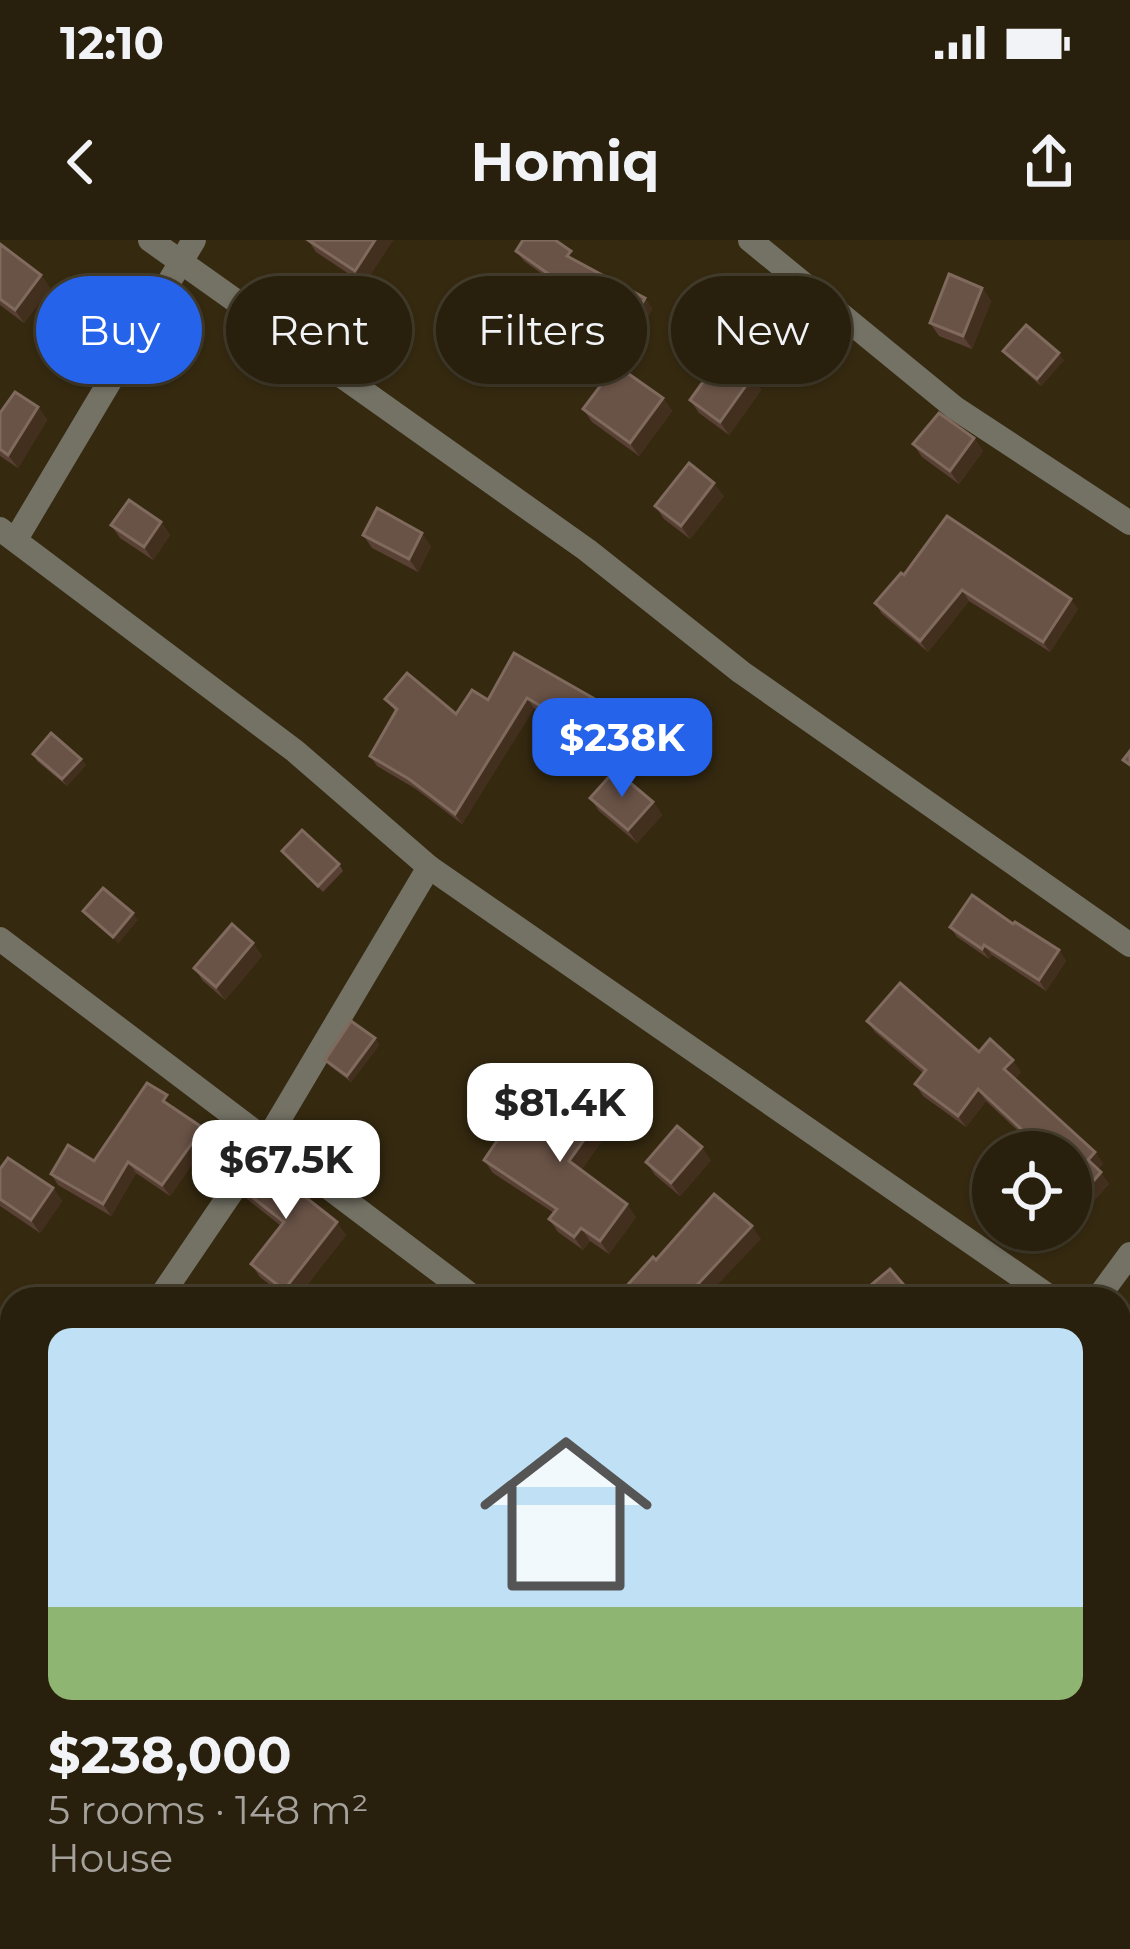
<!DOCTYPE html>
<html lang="en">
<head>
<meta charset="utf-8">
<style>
	body { margin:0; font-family:Montserrat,sans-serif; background:#342c1a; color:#f1f3f6; height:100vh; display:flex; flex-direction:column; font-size:45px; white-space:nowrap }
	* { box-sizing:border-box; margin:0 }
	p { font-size:39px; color:#a5a29d }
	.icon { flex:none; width:66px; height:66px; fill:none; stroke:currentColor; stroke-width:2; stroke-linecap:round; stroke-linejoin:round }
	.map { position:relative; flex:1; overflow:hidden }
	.side { position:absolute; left:0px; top:1047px; width:1131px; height:663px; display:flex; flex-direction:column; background:#281f0c; border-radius:36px 36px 0 0; box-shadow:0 3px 9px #0004,0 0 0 3px #443d2d }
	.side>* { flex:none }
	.guide { position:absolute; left:36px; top:36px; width:1059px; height:108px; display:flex; gap:24px }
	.controls { position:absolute; left:972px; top:891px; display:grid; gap:24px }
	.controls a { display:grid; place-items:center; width:120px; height:120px; border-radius:50%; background:#281f0c; box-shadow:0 3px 9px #0004,0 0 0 3px #443d2d; font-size:60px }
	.price { position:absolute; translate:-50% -102px; padding:0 27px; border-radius:24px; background:#fff; color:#222; font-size:39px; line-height:78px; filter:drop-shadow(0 3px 6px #0008) }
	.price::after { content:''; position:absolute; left:50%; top:72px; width:36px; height:27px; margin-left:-18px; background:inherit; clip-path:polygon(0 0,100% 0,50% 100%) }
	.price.selected { background:#2563eb; color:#fff }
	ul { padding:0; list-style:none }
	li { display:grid; align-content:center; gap:24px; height:636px; padding:0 48px }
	li span { display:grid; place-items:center; height:372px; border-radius:24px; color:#555 }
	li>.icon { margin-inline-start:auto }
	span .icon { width:216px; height:216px; fill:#fffc; stroke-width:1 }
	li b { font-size:51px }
	.tag { padding:0 42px; border-radius:54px; background:#281f0c; box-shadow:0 3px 9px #0004,0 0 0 3px #443d2d; font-size:42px; line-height:108px }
	.tag.selected { background:#2563eb; color:#fff }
	.status { display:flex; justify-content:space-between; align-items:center; height:84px; padding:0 60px; background:#281f0c; direction:ltr }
	.status svg { height:33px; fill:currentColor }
	header { display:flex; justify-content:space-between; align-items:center; height:156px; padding:0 48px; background:#281f0c; font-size:54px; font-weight:700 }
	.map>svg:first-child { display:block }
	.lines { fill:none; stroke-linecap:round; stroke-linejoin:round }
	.minor { stroke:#747265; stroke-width:24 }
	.wall { fill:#594034 }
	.shaded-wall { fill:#432f1e }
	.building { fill:#695246; stroke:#7f6a5d; stroke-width:3 }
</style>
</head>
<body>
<div class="status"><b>12:10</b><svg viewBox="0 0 49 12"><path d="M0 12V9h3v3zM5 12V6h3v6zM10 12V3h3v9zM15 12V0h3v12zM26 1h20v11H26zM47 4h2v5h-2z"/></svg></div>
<header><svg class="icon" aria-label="back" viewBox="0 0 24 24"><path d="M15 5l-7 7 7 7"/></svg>Homiq<svg class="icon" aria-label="share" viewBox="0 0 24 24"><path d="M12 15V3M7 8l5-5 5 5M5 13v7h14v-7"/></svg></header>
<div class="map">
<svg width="1130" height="1709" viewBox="0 0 1130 1709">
	<rect width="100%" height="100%" fill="#352910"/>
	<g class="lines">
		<g class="minor">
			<path d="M150 0 587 310 741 432 1130 705"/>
			<path d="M750 0 955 168 1130 283"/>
			<path d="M0 289 295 511 429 627 267 900 159 1059"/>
			<path d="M16 299 194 0"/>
			<path d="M429 627 1053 1059"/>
			<path d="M0 699 476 1059"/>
			<path d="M1097 1059 1130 1014"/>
			<path d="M1119 1107 1130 1115"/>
			<path d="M0 1215 12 1222"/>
			<path d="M0 1279 12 1259"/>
			<path d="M1119 1544 1130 1552"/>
			<path d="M197 1698 213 1709"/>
			<path d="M799 1698 814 1709"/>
			<path d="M156 1709 163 1698"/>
		</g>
	</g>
	<g class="wall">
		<path d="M308 0H393L364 44 316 12Z"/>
		<path d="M0 4 41 35 50 48 24 83 0 65Z"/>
		<path d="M516 11 578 22 645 58 652 69 638 96 573 61 566 51 524 21Z"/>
		<path d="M982 48 991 61 972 109 939 96 930 83Z"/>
		<path d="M1003 111 1064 120 1041 146 1008 117Z"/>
		<path d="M752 137 761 150 729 195 699 173 690 160Z"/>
		<path d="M663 158 672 171 639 216 592 182 583 169Z"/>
		<path d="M38 167 47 180 18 228 0 216V173Z"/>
		<path d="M974 198 983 211 959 244 922 217 913 204Z"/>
		<path d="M724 256 690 299 664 279 655 266Z"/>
		<path d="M161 282 170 295 153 320 120 298 111 285Z"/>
		<path d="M363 295 431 306 418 332 372 308Z"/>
		<path d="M904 335 1078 369 1050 412 969 361 928 412 882 374 875 363Z"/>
		<path d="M514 413 600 468 582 496 534 468 462 584 416 549 377 526 370 516 396 472 385 459 456 474 488 460Z"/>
		<path d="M33 514 81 519 86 525 67 546 37 521Z"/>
		<path d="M590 558 653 562 662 575 637 603 599 571Z"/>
		<path d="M282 611 339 624 343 631 323 652Z"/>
		<path d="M1013 684 1059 710 1066 721 1046 751 992 715 989 719 957 697 950 687Z"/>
		<path d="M253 703 262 716 225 760 203 741 194 728Z"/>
		<path d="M867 781 979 812 1021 832 1015 839 1095 912 1103 924 1098 929 1109 944 1091 964 1081 956 1071 967V912H1041L986 861 966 887 923 856 915 844 923 833 875 792Z"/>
		<path d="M375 798 379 805 351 842 330 826 325 820Z"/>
		<path d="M175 866 174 868 210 899 170 956 136 933 111 976 58 945 51 934 94 921Z"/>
		<path d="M615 882 581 930 636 977 609 1014 590 1001 583 1010 558 992 549 979 554 973 493 933 484 920 528 896Z"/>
		<path d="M711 920 680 956 655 935 646 922Z"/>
		<path d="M0 929 53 948 62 961 40 993 0 966Z"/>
		<path d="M238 946 303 947 311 961 346 995 296 1059H288L260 1037 251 1024 281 986 247 959Z"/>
	</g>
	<g class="shaded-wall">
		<path d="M375 0H393L364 44 355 31Z"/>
		<path d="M41 35 50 48 24 83 15 70Z"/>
		<path d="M982 48 991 61 972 109 963 96Z"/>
		<path d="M645 58 652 69 638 96 630 85Z"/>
		<path d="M1059 113 1064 120 1041 146 1037 139Z"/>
		<path d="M752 137 761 150 729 195 720 182Z"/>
		<path d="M663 158 672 171 639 216 630 203Z"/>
		<path d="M38 167 47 180 18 228 8 215Z"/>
		<path d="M974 198 983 211 959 244 950 231Z"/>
		<path d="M714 243 724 256 690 299 681 286Z"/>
		<path d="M161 282 170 295 153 320 144 307Z"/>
		<path d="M422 293 431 306 418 332 409 319Z"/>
		<path d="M962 350 969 361 928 412 920 401Z"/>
		<path d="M1071 359 1078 369 1050 412 1043 402Z"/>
		<path d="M527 458 534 468 462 584 455 574Z"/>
		<path d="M593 458 600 468 582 496 575 486Z"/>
		<path d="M81 519 86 525 67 546 62 539Z"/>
		<path d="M653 562 662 575 637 603 628 590Z"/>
		<path d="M133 673 138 680 118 704 113 697Z"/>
		<path d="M253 703 262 716 225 760 216 747Z"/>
		<path d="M984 705 992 715 989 719 982 709Z"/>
		<path d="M1059 710 1066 721 1046 751 1039 740Z"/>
		<path d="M375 798 379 805 351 842 347 836Z"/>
		<path d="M1013 820 1021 832 1013 841 1004 829Z"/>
		<path d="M978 849 986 861 966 887 958 876Z"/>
		<path d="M606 869 615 882 578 934 569 921Z"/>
		<path d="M203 888 210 899 170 956 162 945Z"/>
		<path d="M702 907 711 920 680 956 671 943Z"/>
		<path d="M1095 912 1103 924 1096 932 1088 920Z"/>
		<path d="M128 922 136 933 111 976 103 964Z"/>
		<path d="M1101 932 1109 944 1091 964 1083 953Z"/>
		<path d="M1073 944 1081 956 1071 967V946Z"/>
		<path d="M53 948 62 961 40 993 31 980Z"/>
		<path d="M627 964 636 977 609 1014 600 1001Z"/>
		<path d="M337 982 346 995 296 1059H290L284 1050Z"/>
		<path d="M752 986 761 999 704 1059H684Z"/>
		<path d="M581 988 590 1001 583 1010 574 997Z"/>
		<path d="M1130 1283V1301L1119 1314V1296Z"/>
		<path d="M12 1637V1669L6 1683 0 1675V1663Z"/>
		<path d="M1130 1662V1686L1122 1695 1119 1692V1675Z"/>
		<path d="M11 1678 12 1698H16L10 1709H0V1697Z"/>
	</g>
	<g class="building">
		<path d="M308 0H375L355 31Z"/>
		<path d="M523 0H555L571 11 567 16 645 58 630 85 565 50 567 47 516 11Z"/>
		<path d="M0 4 41 35 15 70 0 59Z"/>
		<path d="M949 34 982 48 963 96 930 83Z"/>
		<path d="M1026 85 1059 113 1037 139 1003 111Z"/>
		<path d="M721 117 752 137 720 182 690 160Z"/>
		<path d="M616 125 663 158 630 203 583 169Z"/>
		<path d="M15 152 38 167 8 215 0 209V173Z"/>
		<path d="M939 173 974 198 950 231 913 204Z"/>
		<path d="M689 223 714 243 681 286 655 266Z"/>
		<path d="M129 260 161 282 144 307 111 285Z"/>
		<path d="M377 268 422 293 409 319 363 295Z"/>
		<path d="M947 276 1071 359 1043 402 962 350 920 401 875 363 901 333 904 335Z"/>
		<path d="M514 413 593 458 575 486 527 458 455 574 409 539 370 516 397 469 385 459 407 433 456 474 472 450 488 460Z"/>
		<path d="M51 493 81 519 62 539 33 514Z"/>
		<path d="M1130 511V525L1123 520Z"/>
		<path d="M615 530 653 562 628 590 590 558Z"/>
		<path d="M302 590 339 624 318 646 282 611Z"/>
		<path d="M103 648 133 673 113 697 83 671Z"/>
		<path d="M972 655 1013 684 1015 682 1059 710 1039 740 984 705 982 709 950 687Z"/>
		<path d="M232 684 253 703 216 747 194 728Z"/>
		<path d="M900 743 979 812 990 799 1013 820 1004 829 1095 912 1088 920 1101 932 1083 953 1073 944 1071 946V912H1046L978 849 958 876 915 844 926 830 867 781Z"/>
		<path d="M351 781 375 798 347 836 325 820Z"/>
		<path d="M569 842 606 869 569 921 627 964 600 1001 581 988 574 997 549 979 557 969 484 920 509 883 528 896Z"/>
		<path d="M147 843 167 855 163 861 203 888 162 945 128 922 103 964 51 934 68 905 94 921Z"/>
		<path d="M677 886 702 907 671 943 646 922Z"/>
		<path d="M260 914 303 947 299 952 337 982 284 1050 251 1024 284 982 238 946Z"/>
		<path d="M8 918 53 948 31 980 0 959V929Z"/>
		<path d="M714 954 752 986 684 1059H633L623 1050 653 1017 656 1020Z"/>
		<path d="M890 1029 916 1059H871L864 1051Z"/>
		<path d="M1119 1256 1130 1265V1283L1119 1296Z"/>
		<path d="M1119 1377 1130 1386V1429L1119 1419Z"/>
		<path d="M1130 1446V1505L1119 1495V1458Z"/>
		<path d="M0 1576 12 1582V1637L0 1663Z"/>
		<path d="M1119 1612 1130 1622V1662L1119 1675Z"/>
		<path d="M0 1672 11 1678 0 1697Z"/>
		<path d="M427 1698H488L498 1705 495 1709H421Z"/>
	</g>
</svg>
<div class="controls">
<a><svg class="icon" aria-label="locate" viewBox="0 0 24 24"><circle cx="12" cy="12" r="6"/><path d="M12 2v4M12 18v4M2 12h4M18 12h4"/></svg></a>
</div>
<b class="price selected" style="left:622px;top:560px">$238K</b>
<b class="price" style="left:560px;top:925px">$81.4K</b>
<b class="price" style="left:286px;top:982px">$67.5K</b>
<div class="guide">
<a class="tag selected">Buy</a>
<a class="tag">Rent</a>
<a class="tag">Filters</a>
<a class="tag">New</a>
</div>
<section class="side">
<ul>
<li><span style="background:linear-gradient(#bfe0f5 75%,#8fb573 0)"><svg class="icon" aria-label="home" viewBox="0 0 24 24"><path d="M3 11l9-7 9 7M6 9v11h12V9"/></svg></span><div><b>$238,000</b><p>5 rooms · 148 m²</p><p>House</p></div></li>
</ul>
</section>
</div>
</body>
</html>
